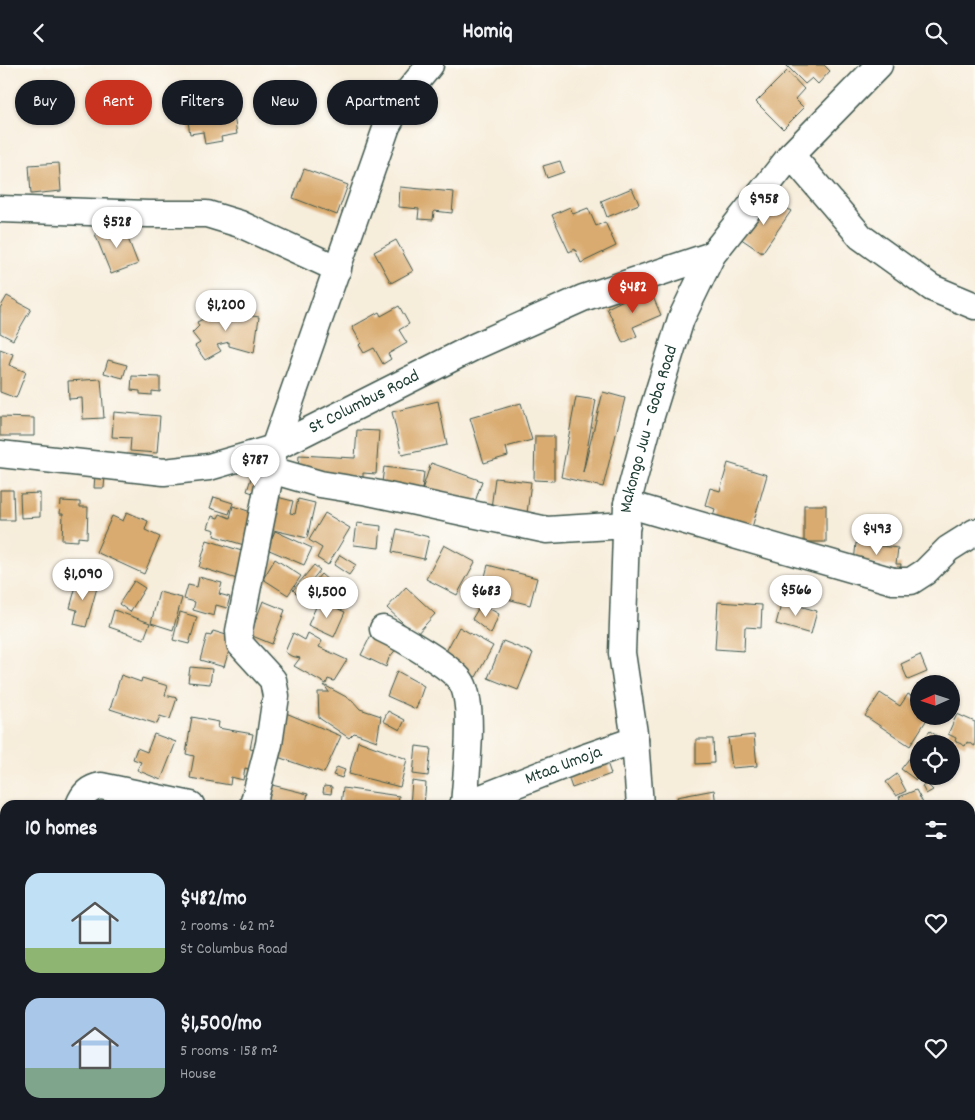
<!DOCTYPE html>
<html lang="en">
<head>
<meta charset="utf-8">
<style>
	body { margin:0; font-family:Dekko,sans-serif; background:#20242c; color:#f1f3f6; height:100vh; display:flex; flex-direction:column; font-size:19px; white-space:nowrap }
	* { box-sizing:border-box; margin:0 }
	p { font-size:16px; color:#9ea1a6 }
	.icon { flex:none; width:28px; height:28px; fill:none; stroke:currentColor; stroke-width:2; stroke-linecap:round; stroke-linejoin:round }
	.map { position:relative; flex:1; overflow:hidden }
	.details { position:absolute; left:0px; top:735px; width:975px; height:320px; display:flex; flex-direction:column; background:#171b24; border-radius:15px 15px 0 0; box-shadow:0 1px 4px #0004 }
	.details>* { flex:none }
	.hud { position:absolute; left:15px; top:15px; width:500px; height:45px; display:flex; gap:10px }
	.needle { width:32px; rotate:267deg }
	.buttons { position:absolute; left:910px; top:610px; display:grid; gap:10px }
	.buttons a { display:grid; place-items:center; width:50px; height:50px; border-radius:50%; background:#171b24; box-shadow:0 1px 4px #0004; font-size:25px }
	.price { position:absolute; translate:-50% -42px; padding:0 11px; border-radius:18px; background:#fff; color:#222; font-size:16px; line-height:32px; filter:drop-shadow(0 1px 2px #0008) }
	.price::after { content:''; position:absolute; left:50%; top:30px; width:15px; height:11px; margin-left:-8px; background:inherit; clip-path:polygon(0 0,100% 0,50% 100%) }
	.price.selected { background:#c8321e; color:#fff }
	ul { padding:0; list-style:none }
	li { display:flex; align-items:center; gap:15px; height:125px; padding:0 25px }
	li span { display:grid; place-items:center; flex:none; width:140px; height:100px; border-radius:15px; color:#555 }
	li>.icon { margin-inline-start:auto }
	span .icon { width:60px; height:60px; fill:#fffc; stroke-width:1 }
	li b { font-size:21px }
	h2 { display:flex; justify-content:space-between; align-items:center; height:60px; padding:0 25px; font-size:21px }
	.chip { padding:0 18px; border-radius:22px; background:#171b24; box-shadow:0 1px 4px #0004; font-size:18px; line-height:45px }
	.chip.selected { background:#c8321e; color:#fff }
	header { display:flex; justify-content:space-between; align-items:center; height:65px; padding:0 25px; background:#171b24; font-size:22px; font-weight:700 }
	.map>svg:first-child { display:block }
	.green { fill:#b4c163; stroke:#6a7f4c }
	.building { fill:#d9ab6f }
	.lines { fill:none; stroke-linecap:round; stroke-linejoin:round }
	.minor-casing { stroke:#3f574d; stroke-width:29 }
	.minor { stroke:#fff; stroke-width:26 }
	.labels { text-anchor:middle; dominant-baseline:central; stroke-width:4; stroke-linejoin:round; paint-order:stroke }
	.street-label { font-size:18px; fill:#1f3d34; stroke:#fdfcf7 }
</style>
</head>
<body>
<header><svg class="icon" aria-label="back" viewBox="0 0 24 24"><path d="M15 5l-7 7 7 7"/></svg>Homiq<svg class="icon" aria-label="search" viewBox="0 0 24 24"><circle cx="10" cy="10" r="6"/><path d="M15 15l6 6"/></svg></header>
<div class="map">
<svg width="975" height="1055" viewBox="0 0 975 1055">
	<rect width="100%" height="100%" fill="#fdfcf7"/>
	<filter id="ink" filterUnits="userSpaceOnUse"><feTurbulence type="fractalNoise" baseFrequency=".02" numOctaves="2"/><feDisplacementMap in="SourceGraphic" scale="10" xChannelSelector="R" yChannelSelector="G"/><feConvolveMatrix kernelMatrix="1 2 1 2 8 2 1 2 1" color-interpolation-filters="sRGB"/></filter>
	<filter id="wash" filterUnits="userSpaceOnUse"><feTurbulence type="fractalNoise" baseFrequency=".0096" numOctaves="4" result="noise"/><feDisplacementMap in="SourceGraphic" scale="20" xChannelSelector="R" yChannelSelector="G"/><feGaussianBlur stdDeviation="1.12" result="paint"/><feColorMatrix in="noise" values="0 0 0 0 0 0 0 0 0 0 0 0 0 0 0 0 0 1.4 0 .05"/><feComposite in="paint" operator="in"/></filter>
	<g filter="url(#wash)">
		<rect width="100%" height="100%" fill="#f7eddb"/>
		<path class="green" d="M975 864V1055H849L852 1050H970V872Z"/>
		<g id="blocks">
			<g class="building">
				<path d="M786 0H824L830 6 818 19 812 13 805 19Z"/>
				<path d="M787 6 804 24 795 34 804 43 783 64 756 37Z"/>
				<path d="M210 28 212 36 231 33 237 69 221 72 222 76 205 79 203 67 190 69 184 32Z"/>
				<path d="M560 96 564 107 547 113 543 101Z"/>
				<path d="M59 98 61 126 31 129 29 100Z"/>
				<path d="M304 104 348 120 337 150 293 133Z"/>
				<path d="M400 122 454 127 452 148 434 146 433 155 418 154 419 144 399 142Z"/>
				<path d="M632 123 639 139 607 152 601 136Z"/>
				<path d="M773 134 791 146 762 188 737 171 754 146 761 151Z"/>
				<path d="M570 142 573 149 588 143 596 161 605 157 616 181 581 198 575 184 569 187 552 150Z"/>
				<path d="M122 158 138 199 111 209 95 169Z"/>
				<path d="M396 175 413 206 391 218 374 187Z"/>
				<path d="M649 223 661 250 633 262 637 271 623 278 607 243Z"/>
				<path d="M7 231 31 244 13 275 0 268V243Z"/>
				<path d="M399 241 409 259 399 265 407 278 388 289 391 294 383 299 374 283 364 288 359 280 361 278 352 262 379 247 381 251Z"/>
				<path d="M210 244 259 252 254 288 229 281V277L217 280 221 286 205 295 195 281 200 278 192 268 199 261 197 257 209 251Z"/>
				<path d="M0 284 13 289 9 300 26 307 16 333 0 327Z"/>
				<path d="M108 295 127 300 123 313 104 308Z"/>
				<path d="M132 311 160 312V327L152 326V330L140 329V326L131 325Z"/>
				<path d="M101 314 104 353 83 354 82 333 69 334 68 316Z"/>
				<path d="M603 327 625 333 603 422 561 412 576 332 596 335 583 407Z"/>
				<path d="M438 336 447 380 402 390 392 347Z"/>
				<path d="M521 338 532 375 506 382 508 391 484 398 470 353Z"/>
				<path d="M114 347 160 351 157 388 130 386 131 373 112 372Z"/>
				<path d="M0 352 34 353V371H0Z"/>
				<path d="M357 365 379 366 376 409 363 408V412L298 408 299 390 355 393Z"/>
				<path d="M535 371H554V416L534 415Z"/>
				<path d="M431 398 482 416 473 443 422 425Z"/>
				<path d="M728 398 767 410 751 466 712 455 715 444 705 440 710 423 720 426Z"/>
				<path d="M384 402 424 407 422 425H381Z"/>
				<path d="M95 410 105 411 104 423H94Z"/>
				<path d="M251 413 263 417 259 430 247 426Z"/>
				<path d="M495 413 531 417 527 448 491 443Z"/>
				<path d="M0 425H13L14 455H0Z"/>
				<path d="M40 428V452L21 453 20 429Z"/>
				<path d="M269 430 293 436 290 448 295 449 298 434 315 438 307 473 265 463 269 446 276 448 278 439 267 436Z"/>
				<path d="M214 432 233 438 229 449 210 443Z"/>
				<path d="M61 436 80 437V442H88L87 473 78 472V476L62 475 63 449H60Z"/>
				<rect x="804" y="440" width="22" height="37"/>
				<path d="M233 441 254 448 244 480 214 471 215 465 208 463 212 451 218 453 220 449 230 453Z"/>
				<path d="M127 447 148 456 145 465 160 472 144 509 96 487 112 451 123 456Z"/>
				<path d="M325 448 350 463 328 500 317 493 322 483 309 475Z"/>
				<path d="M357 458 381 461 379 483 354 480Z"/>
				<path d="M397 464 429 472 424 494 392 487Z"/>
				<path d="M275 466 312 483 304 500 267 484Z"/>
				<path d="M207 475 248 488 240 515 199 502Z"/>
				<path d="M856 478 898 483 896 499H901L900 507H896V502L854 497Z"/>
				<path d="M444 480 475 497 457 530 426 514Z"/>
				<path d="M340 490 356 500 349 510 334 500Z"/>
				<path d="M275 494 301 511 288 530 263 514Z"/>
				<path d="M314 500 320 505 299 531 293 525Z"/>
				<path d="M488 500 537 513 530 540 481 527Z"/>
				<path d="M321 509 330 517 319 529 310 522Z"/>
				<path d="M199 512 222 518 219 529 230 532 227 543 216 540 214 551 193 545 195 537 184 534 188 520 197 522Z"/>
				<path d="M78 514 98 519 86 562 74 559 77 545 70 543Z"/>
				<path d="M134 516 145 523 130 547 119 539Z"/>
				<path d="M406 522 435 549 416 570 387 543Z"/>
				<path d="M159 527 182 533 173 565 151 558Z"/>
				<path d="M319 535 345 547 334 572 308 560Z"/>
				<path d="M263 536 285 545 272 579 250 570Z"/>
				<path d="M782 536 817 546 811 569 776 559Z"/>
				<path d="M718 537 762 540 761 563 745 562 744 586 715 584Z"/>
				<path d="M481 539 499 549 491 569 472 554Z"/>
				<path d="M114 545 150 558 144 574 109 562Z"/>
				<path d="M180 547 197 552 189 579 173 575Z"/>
				<path d="M459 562 493 581 476 612 442 594Z"/>
				<path d="M213 566 233 572 224 602 200 595 207 570 211 571Z"/>
				<path d="M293 568 305 575 308 568 322 576 319 582 347 595 334 616 328 614 326 619 294 601 300 593 291 591 285 587Z"/>
				<path d="M371 570 391 578 397 583 389 593 386 602 361 590Z"/>
				<path d="M503 576 533 588 518 625 488 613Z"/>
				<path d="M920 590 927 607 908 615 901 599Z"/>
				<path d="M190 602 212 604 210 619 188 617Z"/>
				<path d="M397 606 424 621 416 644 387 631Z"/>
				<path d="M121 610 141 617 142 613 168 621 165 630 177 633 170 654 160 651 157 659 110 644Z"/>
				<path d="M324 620 352 635 360 644 381 651 377 676 354 668 349 673 319 653 318 627H329Z"/>
				<path d="M880 628 900 641 908 629 919 636V651H929L910 681 865 651Z"/>
				<path d="M388 646 405 655 400 665 383 656Z"/>
				<path d="M286 648 341 671 324 708 272 690Z"/>
				<path d="M957 649 975 657V681L967 677 965 681 955 676 956 673 948 669Z"/>
				<path d="M192 652 219 657 218 663 253 669 250 684 256 685 252 705 245 703 243 715 231 712 230 720 190 713 194 691 186 689Z"/>
				<path d="M930 666 945 677 944 679H920Z"/>
				<path d="M154 669 176 677 161 715 137 705 141 697 133 694 137 683 147 687Z"/>
				<path d="M754 670 757 701 732 703 728 673Z"/>
				<path d="M696 674H713L714 698 696 699Z"/>
				<path d="M358 676 407 694 400 722 349 709Z"/>
				<path d="M416 681 431 683 428 711 413 709Z"/>
				<path d="M919 681V712L916 715 901 704Z"/>
				<path d="M605 692 611 709 572 723 566 706Z"/>
				<path d="M337 702 345 705 342 713 333 710Z"/>
				<path d="M897 709 906 726 896 731 886 717Z"/>
				<path d="M923 711H932L927 719 922 714Z"/>
				<path d="M412 716 426 718 424 740H410Z"/>
				<path d="M264 718 308 729 305 740H290L260 733Z"/>
				<path d="M927 719 933 725 926 729 922 721Z"/>
				<path d="M324 721 332 722 331 729 323 728Z"/>
				<path d="M343 723 399 731 398 740H341Z"/>
				<path d="M714 725 716 740H679L677 732Z"/>
				<path d="M916 725 924 740H902L899 732Z"/>
				<path d="M432 1050H449L447 1055H442Z"/>
				<path d="M635 1050H662L659 1055H632Z"/>
				<path d="M753 1050H769L767 1055Z"/>
			</g>
		</g>
	</g>
	<g filter="url(#ink)">
		<use href="#blocks" fill-opacity="0" stroke="#3f574d" stroke-width="1"/>
		<g class="lines">
			<defs>
				<g id="minor">
					<path d="M791 90 861 172 932 223 975 241"/>
					<path d="M0 144 148 149H207L240 159 338 204"/>
					<path id="s1" d="M0 389 164 407 209 402 274 383 476 281 583 233 712 190"/>
					<path d="M271 405 320 419 369 427 547 465 627 460"/>
					<path d="M627 439 893 516H911L925 507 948 484 975 467"/>
					<path d="M383 564C400 572 453 602 462 618 475 641 466 711 464 740"/>
					<path d="M79 740C83 729 89 723 101 721L191 740"/>
					<path d="M253 740 269 679 276 631 273 615 240 579 239 566 271 405 274 383 387 61 403 33 430 0"/>
					<path id="s2" d="M463 740 583 693 635 675"/>
					<path id="s3" d="M640 740 635 675 622 588 627 439 650 354 681 254 712 190 791 90 879 0"/>
					<path d="M0 771 5 772"/>
					<path d="M503 1050 504 1055"/>
					<path d="M30 1055 31 1050"/>
				</g>
			</defs>
			<use href="#minor" class="minor-casing"/>
			<use href="#minor" class="minor"/>
		</g>
	</g>
	<g class="labels">
		<g class="street-label">
			<text stroke="none"><textPath href="#s1" startOffset="379">St Columbus Road</textPath></text>
			<text stroke="none"><textPath href="#s3" startOffset="380">Makongo Juu – Goba Road</textPath></text>
			<text stroke="none"><textPath href="#s2" startOffset="108">Mtaa Umoja</textPath></text>
		</g>
	</g>
</svg>
<div class="buttons">
<a><svg class="needle" viewBox="-14 -14 28 28"><path d="M0-13l5 13h-10z" fill="#e53935"/><path d="M0 13l5-13h-10z" fill="#9ea1a6"/></svg></a>
<a><svg class="icon" aria-label="locate" viewBox="0 0 24 24"><circle cx="12" cy="12" r="6"/><path d="M12 2v4M12 18v4M2 12h4M18 12h4"/></svg></a>
</div>
<b class="price" style="left:764px;top:161px">$958</b>
<b class="price" style="left:117px;top:184px">$528</b>
<b class="price selected" style="left:633px;top:249px">$482</b>
<b class="price" style="left:226px;top:267px">$1,200</b>
<b class="price" style="left:255px;top:422px">$787</b>
<b class="price" style="left:877px;top:491px">$493</b>
<b class="price" style="left:83px;top:536px">$1,090</b>
<b class="price" style="left:796px;top:552px">$566</b>
<b class="price" style="left:486px;top:553px">$683</b>
<b class="price" style="left:327px;top:554px">$1,500</b>
<div class="hud">
<a class="chip">Buy</a>
<a class="chip selected">Rent</a>
<a class="chip">Filters</a>
<a class="chip">New</a>
<a class="chip">Apartment</a>
</div>
<section class="details">
<h2>10 homes<svg class="icon" aria-label="filters" viewBox="0 0 24 24"><path d="M4 7h16M4 17h16"/><circle cx="9" cy="7" r="2"/><circle cx="15" cy="17" r="2"/></svg></h2>
<ul>
<li><span style="background:linear-gradient(#bfe0f5 75%,#8fb573 0)"><svg class="icon" aria-label="home" viewBox="0 0 24 24"><path d="M3 11l9-7 9 7M6 9v11h12V9"/></svg></span><div><b>$482/mo</b><p>2 rooms · 62 m²</p><p>St Columbus Road</p></div><svg class="icon" aria-label="heart" viewBox="0 0 24 24"><path d="M12 20l-8-8c-3-5 5-10 8-4 3-6 11-1 8 4z"/></svg></li>
<li><span style="background:linear-gradient(#a9c7e8 70%,#7fa58c 0)"><svg class="icon" aria-label="home" viewBox="0 0 24 24"><path d="M3 11l9-7 9 7M6 9v11h12V9"/></svg></span><div><b>$1,500/mo</b><p>5 rooms · 158 m²</p><p>House</p></div><svg class="icon" aria-label="heart" viewBox="0 0 24 24"><path d="M12 20l-8-8c-3-5 5-10 8-4 3-6 11-1 8 4z"/></svg></li>
</ul>
</section>
</div>
</body>
</html>
